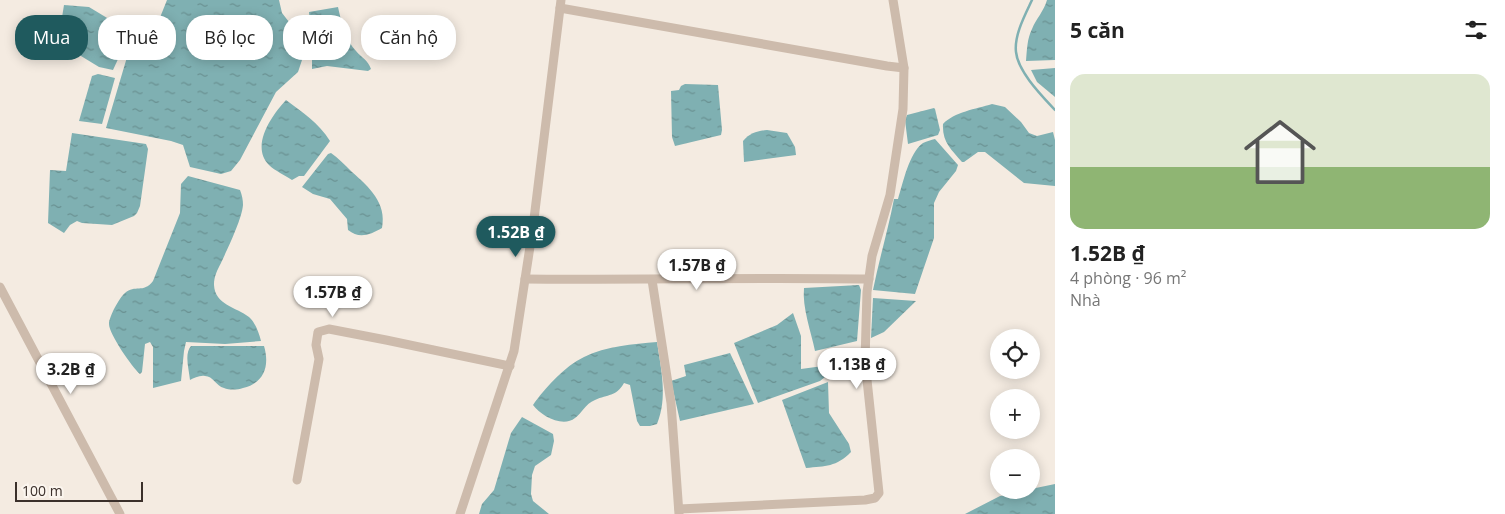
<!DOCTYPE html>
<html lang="vi">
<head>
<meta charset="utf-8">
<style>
	body { margin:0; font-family:"Open Sans",sans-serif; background:#f2f2f2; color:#222; height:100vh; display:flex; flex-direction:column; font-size:19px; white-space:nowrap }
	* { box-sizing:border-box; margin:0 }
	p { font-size:16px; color:#767676 }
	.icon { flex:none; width:28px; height:28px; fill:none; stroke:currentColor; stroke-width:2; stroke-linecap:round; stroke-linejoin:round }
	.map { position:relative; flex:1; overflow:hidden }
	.details { display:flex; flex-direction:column; background:#fff; width:450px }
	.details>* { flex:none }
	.hud { position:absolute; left:15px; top:15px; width:475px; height:45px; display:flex; gap:10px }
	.controls { position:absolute; left:990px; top:329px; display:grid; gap:10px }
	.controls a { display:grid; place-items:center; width:50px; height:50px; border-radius:50%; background:#fff; box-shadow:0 2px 12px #0003; font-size:25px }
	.scale { position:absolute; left:15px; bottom:12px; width:128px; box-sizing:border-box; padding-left:5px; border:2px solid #3b302b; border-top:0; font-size:14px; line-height:18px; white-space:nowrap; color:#3b302b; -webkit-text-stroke:4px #fbf5ee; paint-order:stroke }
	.price { position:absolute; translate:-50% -42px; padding:0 11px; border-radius:18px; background:#fff; color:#222; font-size:16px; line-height:32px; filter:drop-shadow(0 1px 2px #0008) }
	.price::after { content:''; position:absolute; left:50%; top:30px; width:15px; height:11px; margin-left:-8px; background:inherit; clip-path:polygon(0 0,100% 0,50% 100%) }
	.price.selected { background:#1f5a5e; color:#fff }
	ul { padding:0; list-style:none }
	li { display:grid; align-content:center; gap:10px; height:265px; padding:0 15px }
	li span { display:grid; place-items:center; height:155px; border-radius:15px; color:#555 }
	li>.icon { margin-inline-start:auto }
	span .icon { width:90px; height:90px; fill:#fffc; stroke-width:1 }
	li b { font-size:21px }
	h2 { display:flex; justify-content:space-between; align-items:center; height:60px; padding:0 15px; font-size:21px }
	.tag { padding:0 18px; border-radius:20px; background:#fff; box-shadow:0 2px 12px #0003; font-size:18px; line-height:45px }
	.tag.selected { background:#1f5a5e; color:#fff }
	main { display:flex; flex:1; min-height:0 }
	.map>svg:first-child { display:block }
	.water { fill:url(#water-ripples) }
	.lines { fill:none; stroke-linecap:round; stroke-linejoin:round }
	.stream { stroke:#7fb0b2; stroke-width:2.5 }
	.street { stroke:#cdbbac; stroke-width:9 }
</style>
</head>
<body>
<main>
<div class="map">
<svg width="1055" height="514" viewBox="0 0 1055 514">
	<defs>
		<pattern id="water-ripples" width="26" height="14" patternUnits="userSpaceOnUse" patternTransform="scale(1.25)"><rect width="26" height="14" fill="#7fb0b2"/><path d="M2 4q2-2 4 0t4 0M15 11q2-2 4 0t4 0" fill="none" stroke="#699091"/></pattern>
	</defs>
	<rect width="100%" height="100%" fill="#f4ebe1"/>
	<g class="water">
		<path d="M167 0H279L282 13 293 27 303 57 298 72 276 92 240 160 231 171 221 174 190 167 183 145 171 141 106 128 130 47 135 36 159 20Z"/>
		<path d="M1047 0H1055V60L1026 61C1027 50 1027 39 1032 29 1036 19 1044 11 1047 0Z"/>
		<path d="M64 5 89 7 127 30 119 57 113 70 99 67 58 42Z"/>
		<path d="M338 7C341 21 346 41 356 51 362 58 368 60 371 69L368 71 327 66 312 69V44L309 12Z"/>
		<path d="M1055 68V97L1037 82 1031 70Z"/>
		<path d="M98 74 115 78 102 124 79 121 92 76Z"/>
		<path d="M685 84 718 85 722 130 721 135 675 146 672 137 671 91 679 90 681 86Z"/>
		<path d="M286 100C302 112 319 123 330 141L304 176H299L292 180C285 175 275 171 269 165 250 146 272 115 286 100Z"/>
		<path d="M992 104 1005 107 1021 122 1029 133 1037 136 1053 132 1055 140V186L1024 183 985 152H978L964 162H962C951 149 942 142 943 124 954 112 976 109 992 104Z"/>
		<path d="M934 108 935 109 940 130 938 135 908 144 905 120 907 115Z"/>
		<path d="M767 130 787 133 795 147 796 155 744 162 743 141C750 133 757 131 767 130Z"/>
		<path d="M72 133 146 144 148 149 140 206 137 213 134 216 112 225 82 223 77 221 70 225 64 233 48 223 50 170 66 171Z"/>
		<path d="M935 139 958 165 956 171 939 192 934 203V238L915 294 873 290C879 260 888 230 894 199H898C903 183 909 153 923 143 927 141 931 140 935 139Z"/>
		<path d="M331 153C338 158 345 165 352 172 369 187 387 203 382 228 370 235 359 239 348 230L347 219 330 199 313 194 302 187 328 154Z"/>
		<path d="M188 176 240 190C242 195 243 200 243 205 242 219 227 250 221 263 217 271 214 276 214 285 215 305 236 307 249 317 255 322 259 333 261 341L225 344 186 342 184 351 181 381 153 388V347L150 342 145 344 142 372 140 374C132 367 109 334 109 324 109 317 119 298 125 293 135 284 143 294 153 281L180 213 181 184Z"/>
		<path d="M859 285 861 290 857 341 815 351C811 332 802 307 804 288Z"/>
		<path d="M873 298 916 301 884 332 871 338Z"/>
		<path d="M793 313 801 336V369L823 366 826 372 825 377 820 381 758 403 734 343 777 325Z"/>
		<path d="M657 342C661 369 668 398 657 424L650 426H640L637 421 630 385 624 383C616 397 608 394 595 400 585 404 582 413 575 418 563 428 541 416 533 405L535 402C548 385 564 367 584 357 606 346 633 344 657 342Z"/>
		<path d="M191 346H264C270 366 264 383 243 388 237 390 229 390 224 388 216 386 213 376 205 376 200 375 194 378 190 380 189 369 184 354 191 346Z"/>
		<path d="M730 353 754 404 680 421 671 381 686 376 684 365Z"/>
		<path d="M828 382 829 413 849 444 851 452C836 467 826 466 806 468L782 400Z"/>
		<path d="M522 417 553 434 554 441 551 455 535 466 532 475 531 494 533 501 549 514H479L482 504 494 490 511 433Z"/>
		<path d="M1055 484V514H965L1000 496 1031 490V489Z"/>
	</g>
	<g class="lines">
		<path class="stream" d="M1032 0C1025 15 1014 35 1016 52 1018 72 1042 96 1055 110"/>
		<g class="street">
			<path d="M560 8 887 66 904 68"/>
			<path d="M525 279C640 280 755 277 869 279"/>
			<path d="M652 280 671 403 679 514"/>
			<path d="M0 287 120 514"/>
			<path d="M297 480 319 359 316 345 318 332 329 329 386 340 510 366"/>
			<path d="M679 509 865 500 875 498 879 493 865 361 867 292 872 256 890 195 903 109 904 68 893 0"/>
			<path d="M460 514 514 351 533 227 561 0"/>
		</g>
	</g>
</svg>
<div class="controls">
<a><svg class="icon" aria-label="locate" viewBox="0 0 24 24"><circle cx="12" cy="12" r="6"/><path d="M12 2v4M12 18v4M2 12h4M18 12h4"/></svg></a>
<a>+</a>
<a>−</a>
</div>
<div class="scale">100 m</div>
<b class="price selected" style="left:516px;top:258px">1.52B ₫</b>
<b class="price" style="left:697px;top:291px">1.57B ₫</b>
<b class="price" style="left:333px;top:318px">1.57B ₫</b>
<b class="price" style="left:857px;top:390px">1.13B ₫</b>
<b class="price" style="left:71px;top:395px">3.2B ₫</b>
<div class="hud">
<a class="tag selected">Mua</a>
<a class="tag">Thuê</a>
<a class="tag">Bộ lọc</a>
<a class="tag">Mới</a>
<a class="tag">Căn hộ</a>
</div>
</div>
<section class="details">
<h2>5 căn<svg class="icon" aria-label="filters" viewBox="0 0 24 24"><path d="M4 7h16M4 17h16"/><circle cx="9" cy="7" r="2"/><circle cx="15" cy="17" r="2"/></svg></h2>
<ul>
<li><span style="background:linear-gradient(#dfe7d0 60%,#8fb573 0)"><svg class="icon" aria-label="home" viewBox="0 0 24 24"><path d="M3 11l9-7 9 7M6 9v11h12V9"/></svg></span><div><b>1.52B ₫</b><p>4 phòng · 96 m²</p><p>Nhà</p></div></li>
</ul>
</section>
</main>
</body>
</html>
